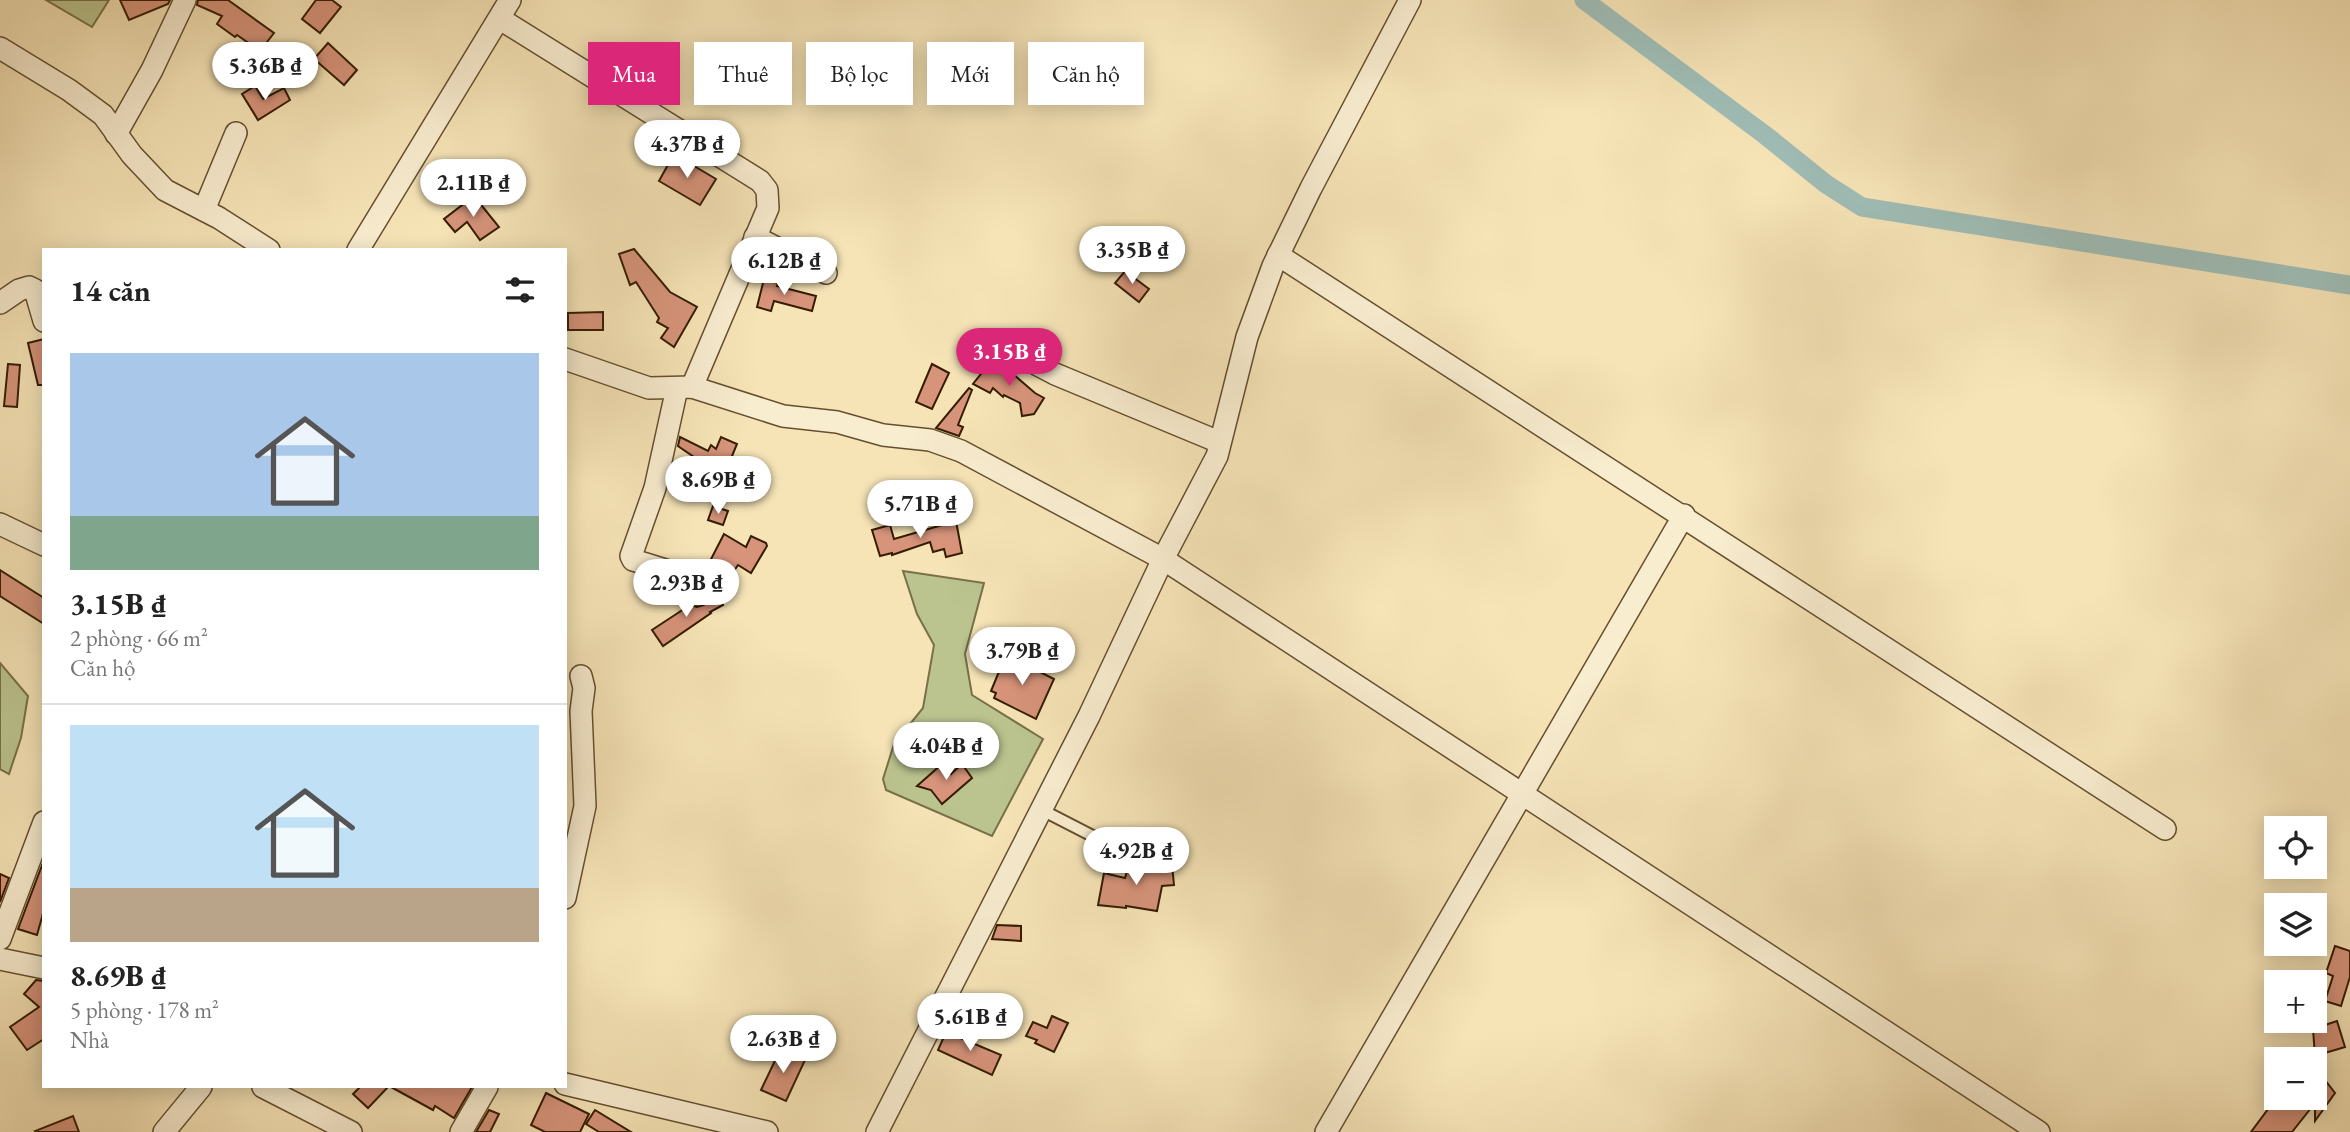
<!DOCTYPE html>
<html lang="vi">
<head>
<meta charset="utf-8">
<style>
	body { margin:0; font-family:"EB Garamond",serif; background:#f6f6f6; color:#222; height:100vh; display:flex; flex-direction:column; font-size:26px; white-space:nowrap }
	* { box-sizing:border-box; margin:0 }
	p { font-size:23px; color:#767676 }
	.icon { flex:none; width:38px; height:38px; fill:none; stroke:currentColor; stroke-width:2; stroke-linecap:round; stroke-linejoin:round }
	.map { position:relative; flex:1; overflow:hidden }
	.drawer { position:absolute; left:42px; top:248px; width:525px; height:840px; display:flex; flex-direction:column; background:#fff; border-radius:0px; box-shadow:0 4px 18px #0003 }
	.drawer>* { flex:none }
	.top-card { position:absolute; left:588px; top:42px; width:665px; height:63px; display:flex; gap:14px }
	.buttons { position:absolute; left:2264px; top:816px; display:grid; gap:14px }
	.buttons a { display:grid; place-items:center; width:63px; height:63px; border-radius:0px; background:#fff; box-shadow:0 4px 18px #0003; font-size:35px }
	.price { position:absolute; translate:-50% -60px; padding:0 16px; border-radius:24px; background:#fff; color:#222; font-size:23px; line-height:46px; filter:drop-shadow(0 2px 4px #0008) }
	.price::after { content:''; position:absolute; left:50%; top:42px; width:21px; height:16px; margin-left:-10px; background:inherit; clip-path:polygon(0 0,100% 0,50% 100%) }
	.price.selected { background:#db2777; color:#fff }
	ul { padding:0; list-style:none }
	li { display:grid; align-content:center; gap:14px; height:371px; padding:0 28px }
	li+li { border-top:2px solid #e0e0e0 }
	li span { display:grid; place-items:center; height:217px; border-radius:0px; color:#555 }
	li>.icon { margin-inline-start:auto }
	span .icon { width:126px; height:126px; fill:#fffc; stroke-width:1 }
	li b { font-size:30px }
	h2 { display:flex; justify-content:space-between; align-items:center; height:84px; padding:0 28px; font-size:30px }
	.tag { padding:0 24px; border-radius:0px; background:#fff; box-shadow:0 4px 18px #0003; font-size:24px; line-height:63px }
	.tag.selected { background:#db2777; color:#fff }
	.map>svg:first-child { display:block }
	.green { fill:#bbc48f; stroke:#787048; stroke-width:2 }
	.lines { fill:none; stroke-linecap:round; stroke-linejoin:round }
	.canal { stroke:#9fbdb6; stroke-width:19 }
	.building { fill:#d7947b; stroke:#351d01; stroke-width:2 }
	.lane-casing { stroke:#654f2e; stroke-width:14 }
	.street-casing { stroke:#654f2e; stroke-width:24 }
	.lane { stroke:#f9edd0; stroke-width:10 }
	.street { stroke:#f9edd0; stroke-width:21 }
</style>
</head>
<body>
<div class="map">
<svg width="2350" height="1132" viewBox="0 0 2350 1132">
	<rect width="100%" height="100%" fill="#f6e4b7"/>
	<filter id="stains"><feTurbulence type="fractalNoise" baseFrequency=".00286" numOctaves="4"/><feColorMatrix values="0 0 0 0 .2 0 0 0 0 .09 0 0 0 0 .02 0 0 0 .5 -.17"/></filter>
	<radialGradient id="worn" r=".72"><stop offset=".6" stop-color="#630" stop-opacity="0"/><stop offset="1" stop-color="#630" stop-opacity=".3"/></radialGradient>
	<g class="green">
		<path d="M46 0H109L92 27Z"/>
		<path d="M903 571 984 583 965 654 972 695 1043 739 992 836 886 790 883 779 894 744 923 708 934 645 917 614Z"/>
		<path d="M0 663 28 696 21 738 9 774 0 769Z"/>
	</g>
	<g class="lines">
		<path class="canal" d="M1584 0 1765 135 1826 184 1862 207 2350 285"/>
	</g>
	<g class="building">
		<path d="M120 0H170L168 4 129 20Z"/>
		<path d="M198 0H228L274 33 260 51 237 35 235 37 217 24 222 16 197 5Z"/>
		<path d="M316 0H332L341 7 320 33 302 19Z"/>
		<path d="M328 43 357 70 344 85 314 59Z"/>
		<path d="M255 86 263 99 284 88 290 100 258 120 242 94Z"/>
		<path d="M674 154 716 179 700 205 659 181Z"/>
		<path d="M474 196 499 227 480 240 467 222 455 232 444 219Z"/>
		<path d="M634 249 670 292 697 307 674 347 661 338 668 328 657 322 659 318 636 282 630 285 619 254Z"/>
		<path d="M1125 271 1149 289 1139 302 1115 283Z"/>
		<path d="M764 279 778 283 777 286 816 296 812 311 774 301 771 311 757 307Z"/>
		<path d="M603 312V330H568V313Z"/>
		<path d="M44 339V385H38L28 343Z"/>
		<path d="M998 361 1035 393 1044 398 1034 414 1022 416 1020 403 1004 395 1003 397 993 388 990 393 973 384 989 364 993 367Z"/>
		<path d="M8 364 20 365 17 407 4 406Z"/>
		<path d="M932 364 949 373 932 409 916 402Z"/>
		<path d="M969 388 972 390 958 425 963 427 959 436 936 428Z"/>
		<path d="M680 437 708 451 711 445 716 449 721 437 737 444 732 456 762 478 756 489 718 469 716 472 678 446Z"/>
		<path d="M713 506 728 511 723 525 708 520Z"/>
		<path d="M956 521 962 553 946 557 944 549 933 552 930 542 892 555V553L880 556 872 530 890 525 894 539Z"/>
		<path d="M724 534 746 547 751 536 766 543 767 546 751 573 738 565 732 574 710 561Z"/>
		<path d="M0 570 44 598V624L0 596Z"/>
		<path d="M716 590 723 605 710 612 711 613 663 646 652 630 690 605 697 607 704 605 708 600 710 593Z"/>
		<path d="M1011 655 1026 665 1054 679 1036 719 994 698 996 693 991 691 998 674Z"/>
		<path d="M942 764 951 774 962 764 972 778 942 804 931 790 917 786Z"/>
		<path d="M44 860V910L37 935 18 929Z"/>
		<path d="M1129 864 1139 867 1172 864 1174 885 1162 886 1157 911 1126 906V908L1098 905 1104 873 1125 878Z"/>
		<path d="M0 874 9 878 0 902Z"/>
		<path d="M997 925 1021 926V941L992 939Z"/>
		<path d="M2335 946 2350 951V977L2341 1006 2325 1001 2333 976 2326 973Z"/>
		<path d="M36 980 44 981V1039L27 1050 10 1027 39 1007 24 994Z"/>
		<path d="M1052 1016 1068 1023 1054 1052 1035 1043 1037 1040 1026 1036 1033 1022 1047 1028Z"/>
		<path d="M2337 1021 2345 1047 2315 1056 2313 1029Z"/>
		<path d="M946 1032 1001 1055 992 1075 938 1050Z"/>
		<path d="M781 1048 805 1060 786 1101 761 1090Z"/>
		<path d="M2315 1067 2335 1093 2315 1121V1103L2292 1132H2251L2277 1097H2315Z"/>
		<path d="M360 1087H388L368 1108 353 1094Z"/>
		<path d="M391 1087H472L454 1118 435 1106 433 1110Z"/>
		<path d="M546 1093 589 1114 580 1132H545L531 1125Z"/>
		<path d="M489 1110 499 1114 490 1132H476Z"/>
		<path d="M595 1110 631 1132H599L586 1124Z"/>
		<path d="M73 1116 79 1132H36L35 1131Z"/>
	</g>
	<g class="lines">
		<defs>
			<path id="lane" d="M1042 810 1116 848"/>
			<g id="street">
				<path d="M500 19 760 181 767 190 768 208 692 387"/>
				<path d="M0 48 69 90 103 115 132 155 165 190 219 218 269 250"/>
				<path d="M116 134 152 70 185 0"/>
				<path d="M204 210 236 133"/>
				<path d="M755 237 826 273"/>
				<path d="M358 250 510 0"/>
				<path d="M1278 255 2165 829"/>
				<path d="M0 303 19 290 29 287 35 290 44 321"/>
				<path d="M565 359 649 388 692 387 783 416 837 422 883 435 930 440 961 451 1163 559 2039 1132"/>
				<path d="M1036 364 1055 374 1219 442"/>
				<path d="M677 388 655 488 631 556 633 560 688 577 697 594"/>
				<path d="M0 524 44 545"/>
				<path d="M565 898 585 806 581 711 584 688 581 676"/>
				<path d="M0 939 44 822"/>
				<path d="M0 959 44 968"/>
				<path d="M565 1084 767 1132"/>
				<path d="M263 1087 351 1132"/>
				<path d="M164 1132 201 1087"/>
				<path d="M461 1132 487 1087"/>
				<path d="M877 1132 1089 716 1163 559 1217 456 1247 337 1273 266 1311 188 1410 0"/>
				<path d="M1326 1132 1684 515"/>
			</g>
		</defs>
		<use href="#lane" class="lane-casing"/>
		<use href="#street" class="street-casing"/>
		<use href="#lane" class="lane"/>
		<use href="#street" class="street"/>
	</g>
	<rect width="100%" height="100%" filter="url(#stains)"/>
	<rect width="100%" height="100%" fill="url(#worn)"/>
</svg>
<div class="buttons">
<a><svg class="icon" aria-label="locate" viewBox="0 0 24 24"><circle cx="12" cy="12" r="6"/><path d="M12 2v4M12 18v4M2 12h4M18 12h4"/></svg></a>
<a><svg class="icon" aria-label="layers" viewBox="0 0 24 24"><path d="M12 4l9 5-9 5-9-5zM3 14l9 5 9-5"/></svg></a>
<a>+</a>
<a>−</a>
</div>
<b class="price" style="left:265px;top:102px">5.36B ₫</b>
<b class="price" style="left:687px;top:180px">4.37B ₫</b>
<b class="price" style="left:473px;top:219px">2.11B ₫</b>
<b class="price" style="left:1132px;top:286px">3.35B ₫</b>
<b class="price" style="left:784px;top:297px">6.12B ₫</b>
<b class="price selected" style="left:1009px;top:388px">3.15B ₫</b>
<b class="price" style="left:718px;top:516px">8.69B ₫</b>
<b class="price" style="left:920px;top:540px">5.71B ₫</b>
<b class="price" style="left:686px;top:619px">2.93B ₫</b>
<b class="price" style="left:1022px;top:687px">3.79B ₫</b>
<b class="price" style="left:946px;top:782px">4.04B ₫</b>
<b class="price" style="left:1136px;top:887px">4.92B ₫</b>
<b class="price" style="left:970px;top:1053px">5.61B ₫</b>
<b class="price" style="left:783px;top:1075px">2.63B ₫</b>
<div class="top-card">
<a class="tag selected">Mua</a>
<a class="tag">Thuê</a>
<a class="tag">Bộ lọc</a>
<a class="tag">Mới</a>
<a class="tag">Căn hộ</a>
</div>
<section class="drawer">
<h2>14 căn<svg class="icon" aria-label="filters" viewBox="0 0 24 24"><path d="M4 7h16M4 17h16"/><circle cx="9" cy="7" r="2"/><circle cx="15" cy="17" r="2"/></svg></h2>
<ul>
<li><span style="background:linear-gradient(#a9c7e8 75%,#7fa58c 0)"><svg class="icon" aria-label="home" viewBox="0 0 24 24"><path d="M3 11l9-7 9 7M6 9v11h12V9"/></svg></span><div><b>3.15B ₫</b><p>2 phòng · 66 m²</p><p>Căn hộ</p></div></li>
<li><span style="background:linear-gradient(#bfe0f5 75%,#b9a48a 0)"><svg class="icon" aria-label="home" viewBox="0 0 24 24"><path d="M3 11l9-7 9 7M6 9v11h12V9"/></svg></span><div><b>8.69B ₫</b><p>5 phòng · 178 m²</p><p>Nhà</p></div></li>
</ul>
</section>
</div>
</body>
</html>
